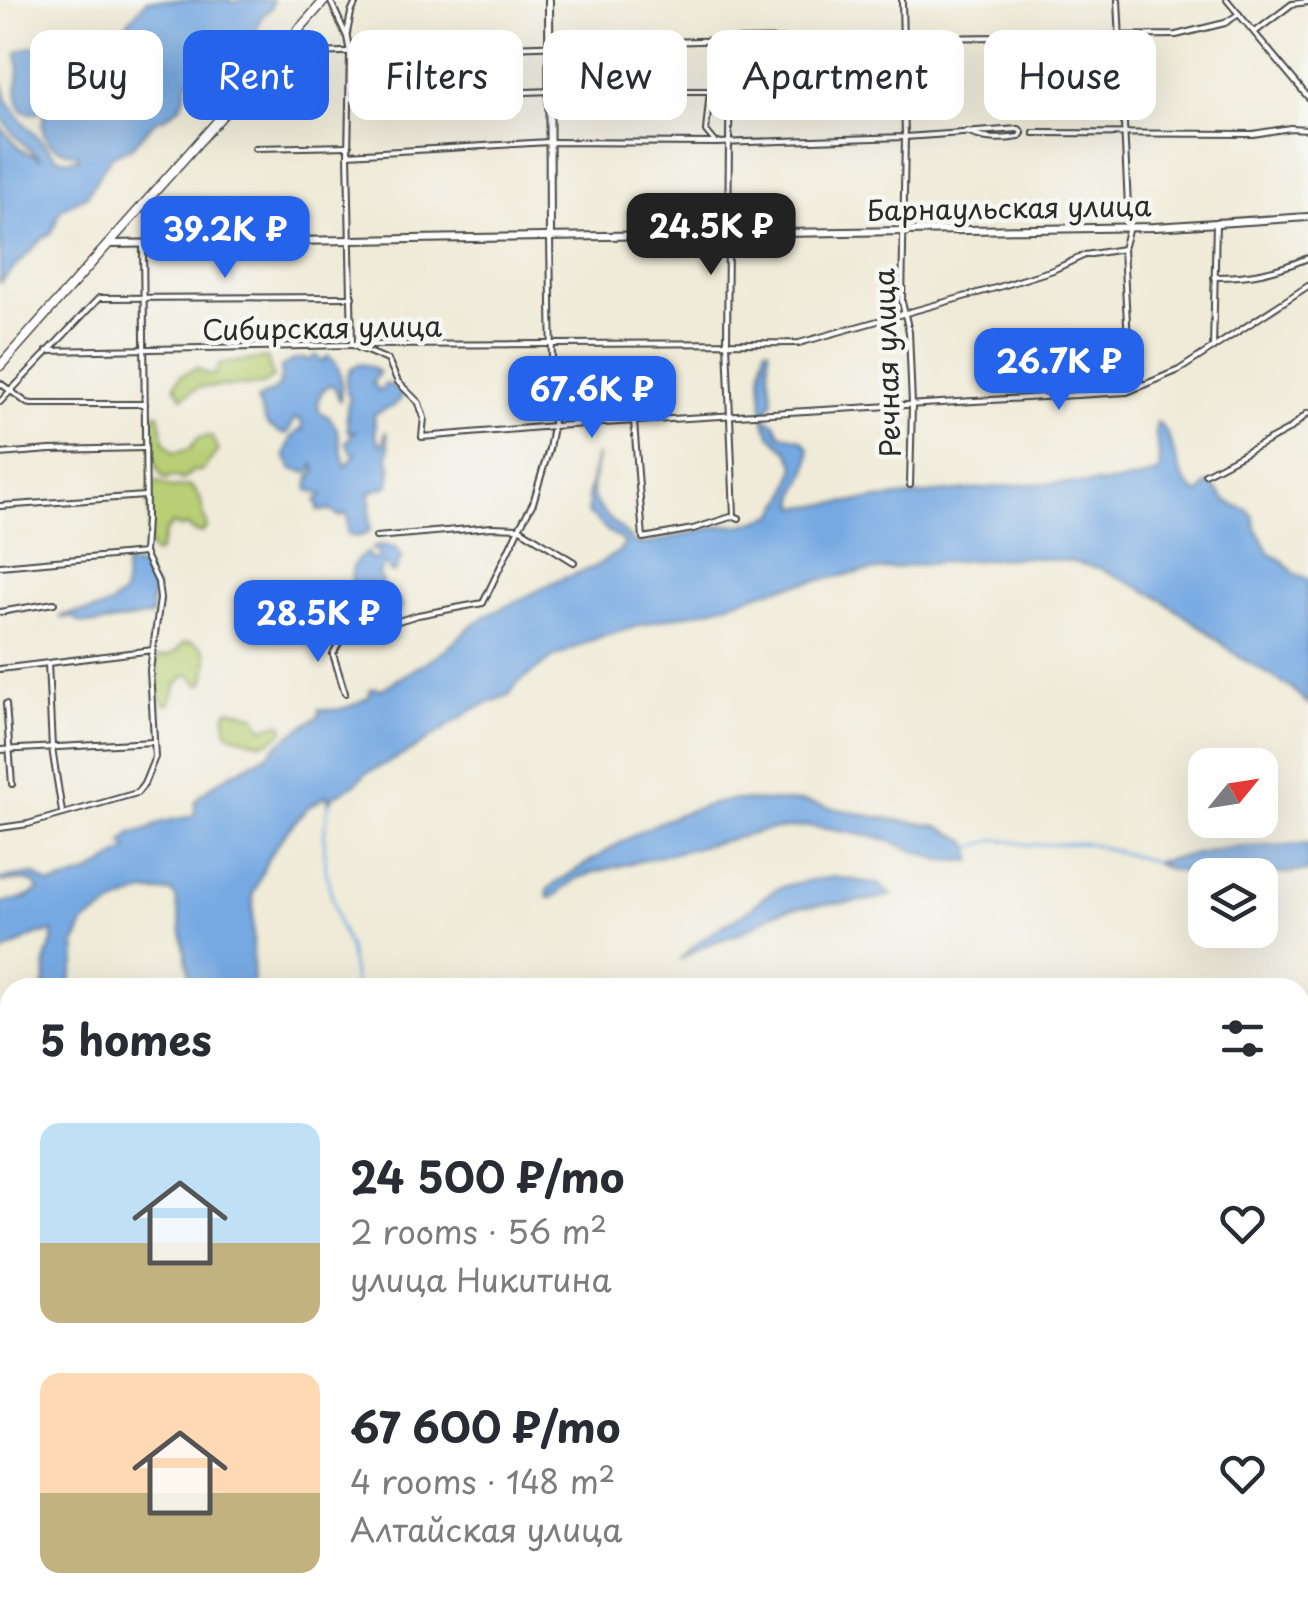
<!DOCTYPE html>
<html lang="en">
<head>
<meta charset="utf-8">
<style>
	body { margin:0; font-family:"Playpen Sans",sans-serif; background:#f7f7f7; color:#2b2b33; height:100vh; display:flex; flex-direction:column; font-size:38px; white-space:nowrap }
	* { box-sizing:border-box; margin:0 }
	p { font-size:32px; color:#7c7c81 }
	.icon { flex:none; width:55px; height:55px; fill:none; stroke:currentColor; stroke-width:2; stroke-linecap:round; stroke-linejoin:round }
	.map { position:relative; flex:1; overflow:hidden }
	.details { position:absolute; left:0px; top:978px; width:1310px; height:642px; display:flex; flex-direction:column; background:#fff; border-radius:30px 30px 0 0; box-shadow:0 10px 40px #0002 }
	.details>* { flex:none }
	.guide { position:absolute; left:30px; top:30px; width:1250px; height:90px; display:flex; gap:20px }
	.needle { width:65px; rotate:60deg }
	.tools { position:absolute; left:1188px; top:748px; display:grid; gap:20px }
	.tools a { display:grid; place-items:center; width:90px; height:90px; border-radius:20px; background:#fff; box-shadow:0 10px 40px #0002; font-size:50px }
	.price { position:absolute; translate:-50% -85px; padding:0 22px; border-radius:20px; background:#2563eb; color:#fff; font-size:32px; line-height:65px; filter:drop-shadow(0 2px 5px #0008) }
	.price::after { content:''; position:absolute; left:50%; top:60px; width:30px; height:22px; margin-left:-15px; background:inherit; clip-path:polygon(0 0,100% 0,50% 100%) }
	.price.selected { background:#222; color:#fff }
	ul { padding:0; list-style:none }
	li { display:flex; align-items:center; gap:30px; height:250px; padding:0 40px }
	li span { display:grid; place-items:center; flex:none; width:280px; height:200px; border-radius:20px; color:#555 }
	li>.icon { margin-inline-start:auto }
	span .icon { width:120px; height:120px; fill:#fffc; stroke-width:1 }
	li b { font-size:42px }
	h2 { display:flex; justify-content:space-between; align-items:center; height:120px; padding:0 40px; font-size:42px }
	.tag { padding:0 35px; border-radius:20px; background:#fff; box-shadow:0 10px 40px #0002; font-size:35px; line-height:90px }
	.tag.selected { background:#2563eb; color:#fff }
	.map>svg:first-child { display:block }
	.green { fill:#b8cf74; stroke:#727d50; stroke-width:2.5 }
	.water { fill:#76a9e2; stroke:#506a86; stroke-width:2.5 }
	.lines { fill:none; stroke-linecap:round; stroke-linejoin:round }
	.stream { stroke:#76a9e2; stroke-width:2.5 }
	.street-casing { stroke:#484845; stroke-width:8 }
	.secondary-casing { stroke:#484845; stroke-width:10 }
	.primary-casing { stroke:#484845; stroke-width:11 }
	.street { stroke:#fff; stroke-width:4 }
	.secondary { stroke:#fff; stroke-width:6 }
	.primary { stroke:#fff; stroke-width:8 }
	.labels { text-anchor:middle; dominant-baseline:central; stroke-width:9; stroke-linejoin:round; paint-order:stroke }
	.street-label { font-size:28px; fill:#2b2b2b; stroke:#f6f6f2 }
</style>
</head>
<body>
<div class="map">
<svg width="1308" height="1619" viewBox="0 0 1308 1619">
	<rect width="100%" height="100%" fill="#f6f6f2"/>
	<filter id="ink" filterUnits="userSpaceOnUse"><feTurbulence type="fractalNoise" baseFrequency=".01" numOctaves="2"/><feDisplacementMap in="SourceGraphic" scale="20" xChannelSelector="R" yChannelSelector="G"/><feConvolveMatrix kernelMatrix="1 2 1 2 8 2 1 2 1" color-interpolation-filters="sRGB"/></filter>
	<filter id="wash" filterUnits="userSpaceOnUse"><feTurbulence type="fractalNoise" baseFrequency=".0048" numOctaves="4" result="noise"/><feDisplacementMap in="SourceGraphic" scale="40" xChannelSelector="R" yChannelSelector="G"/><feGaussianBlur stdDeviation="2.25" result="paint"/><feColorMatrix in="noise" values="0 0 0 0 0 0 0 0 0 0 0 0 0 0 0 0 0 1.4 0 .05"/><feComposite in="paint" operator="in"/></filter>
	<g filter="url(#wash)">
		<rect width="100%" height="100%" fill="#efebd8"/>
		<g class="green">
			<path d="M267 358 273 377 262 385 200 387 182 397 175 385 180 376 197 368 208 375 216 374 219 365 226 363Z"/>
			<path d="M155 413 159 414 165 443 174 453 190 449 198 438 211 436 218 450 202 471H192L183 480 174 476 165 479C149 462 152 438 151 416Z"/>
			<path d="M156 481 172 488 191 486 200 498 207 527 202 533 193 531 187 525 180 528 177 525 173 524 166 531 158 553 154 554 148 543 150 522 148 496 150 488Z"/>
			<path d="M191 642C195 643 202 646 204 649 210 658 207 675 203 684H199L190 675H186L176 686 170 703 166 705 158 696 157 660 159 657C170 658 178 651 183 643Z"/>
			<path d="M230 709 255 715 261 726 265 728 278 723 283 725 284 730C271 743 265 745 247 739 227 733 224 737 226 712Z"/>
		</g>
		<g class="water">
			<path d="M147 0H230L233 3 238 0H273L271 8 261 17 257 30 229 46 211 40 197 44 204 57 199 61 198 70 187 82 184 99 179 107 164 118 156 120 131 148 111 156 87 195 60 210 52 232 42 239 0 283V126L20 149 42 160 15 136 0 115V75L7 100 22 121 57 157 64 160 79 158 77 154C71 152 65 152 59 149 43 142 38 123 47 111 41 111 36 114 30 113 11 112 19 79 19 69 19 67 17 53 17 52 41 39 69 51 95 50L122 29Z"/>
			<path d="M765 348H769V377L773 399 766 415 767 419 775 423 780 434 801 439 809 448C809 454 810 460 808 466 805 481 794 489 796 506L800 507 1027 484C1075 481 1113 490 1159 472 1163 455 1152 438 1157 422 1180 441 1171 481 1200 494L1207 484 1212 485 1226 501 1247 510 1253 516 1256 529 1271 555 1282 560 1296 575 1308 580V704L1290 687 1239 657 1205 630 1156 596 1102 569 1068 561 1026 557 942 562 862 572 778 588 707 610 659 620 594 639 554 657 518 683 509 695 474 709 409 752 365 774 354 785 334 796 330 802H328V795L307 808 285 833 268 858 253 894V987H191L176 897 171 892H145L121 901 85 922 75 944 76 959 69 987H43C48 977 45 975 46 964 46 951 54 944 53 932L36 935 0 954V903C14 900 29 901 38 889 31 875 14 882 1 882L0 879 34 874 48 884H54L88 874 127 850 128 846 123 844V842L132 833 147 830 162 822 193 816 195 812V802C213 778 243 770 268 754 272 751 275 746 280 743 291 734 306 724 319 716V709C339 713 353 706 370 696V690L376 688 380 690 447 649 473 624 488 615 562 579 592 568 618 552 625 544C620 537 615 537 609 532 600 525 598 519 588 514L587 510 589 507 588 495 597 455C597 467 592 478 592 489 591 510 622 527 634 543L648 544 720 526 743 525 775 515 789 491 795 464 789 452 771 436 764 421 761 377Z"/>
			<path d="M315 355 322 362 328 356C343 365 342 385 340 401L334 386 330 385C320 389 316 402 320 412L330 418 337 429 345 467 356 454 351 452 346 442 355 431 348 432C347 422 345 406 350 399 338 373 356 352 379 373L372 384 377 387 378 391 382 390 384 385 388 384 401 393V399L392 407 374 414 376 437 380 445 383 443 386 431 389 450 387 456C394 465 390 474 389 485L370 492V530C365 536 355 539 347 534L348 518 345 513 340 517 329 510 319 511 316 500 323 495 308 490 310 477 316 473 314 463 312 471 308 473 292 469 285 456C289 443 290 435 303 429L300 419H294L288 433 282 434 267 425 257 400C272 390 283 392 281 368 290 359 299 357 311 360Z"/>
			<path d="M379 545 396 547 402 556 395 572H390L387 565 384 564 379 574 386 595 400 601 402 607 394 615 376 620 363 629C347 616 348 609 351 590 353 572 347 564 367 553L372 561 379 557 378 552 372 549Z"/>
			<path d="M126 564 144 567 147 580 155 587 151 604 152 616 96 624 81 623 73 617 61 618V616C75 610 96 614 110 605 114 602 117 598 122 596 129 581 123 574 126 564Z"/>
			<path d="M734 800 804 802 876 817 938 826 966 840 971 848 972 861 940 860 881 838 809 826 768 830 595 872 576 879 552 898 548 897V889L556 883C612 847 667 809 734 800Z"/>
			<path d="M1308 844V871C1275 874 1179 882 1155 862L1227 848Z"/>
			<path d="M833 877 878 884 892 895C858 906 820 901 785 910 767 914 753 929 736 935 715 941 699 947 680 960 700 937 721 928 745 912 758 903 768 891 785 886 800 881 817 880 833 877Z"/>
		</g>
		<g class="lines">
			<g class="stream">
				<path d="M329 802 324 837 326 872 338 923 349 948 355 988"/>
				<path d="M971 848 997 839 1030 845 1086 843 1155 862"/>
			</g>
		</g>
	</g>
	<g filter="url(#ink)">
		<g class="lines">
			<defs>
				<g id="street">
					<path d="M330 0 347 37 350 53 348 154 352 345 388 360 398 382 419 403 424 418 422 437 553 426 1127 392 1179 370 1308 286"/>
					<path d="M902 0 905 137 902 302 909 332 912 405 910 485"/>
					<path d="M1118 0 1129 227 1123 249 1128 341 1131 359 1142 386"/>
					<path d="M1227 0 1308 97"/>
					<path d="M1255 32 1292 4 1308 2"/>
					<path d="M347 33 351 13 357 0"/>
					<path d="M730 40 727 343 734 516"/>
					<path d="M278 54 730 40 1176 35 1225 23 1239 14"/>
					<path d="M351 98 553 91H710L706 131 716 143"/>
					<path d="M1034 133 1253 134 1290 128 1308 129"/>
					<path d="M255 148 349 146"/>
					<path d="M348 154 549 142 716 143 905 137 1019 129 1022 133 1019 137C1000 140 984 140 967 132"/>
					<path d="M1214 277C1251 277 1274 272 1308 258"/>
					<path d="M1213 348 1216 223"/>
					<path d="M47 351 352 345 799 343 999 287 1053 270 1085 255 1123 249"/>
					<path d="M0 383 27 403 32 404H145"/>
					<path d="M0 402 99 298 352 297"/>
					<path d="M634 422 643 538 693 529 734 516 739 518"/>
					<path d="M0 454 50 450 145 448"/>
					<path d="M1205 474 1290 429 1308 413"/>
					<path d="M0 506 145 496"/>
					<path d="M376 537 492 527 519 528 574 562"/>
					<path d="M0 566 144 553"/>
					<path d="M0 612 54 603"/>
					<path d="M48 663 52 748 62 812"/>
					<path d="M0 669 153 650"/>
					<path d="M345 693 333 654 340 641 345 637 418 615 483 603 519 528 533 503 549 449 553 426 550 238"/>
					<path d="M6 704 12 784"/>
					<path d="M0 750 154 742"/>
					<path d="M0 828 28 824 137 793 144 784 155 757 150 670 160 599 158 582 144 553 146 519 143 245"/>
				</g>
				<g id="secondary">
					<path d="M549 0 550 238"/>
					<path d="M111 244 1155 227 1308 217"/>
				</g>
				<path id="primary" d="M0 366 325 0"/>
			</defs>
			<use href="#street" class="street-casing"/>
			<use href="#secondary" class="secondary-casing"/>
			<use href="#primary" class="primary-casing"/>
			<use href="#street" class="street"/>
			<use href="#secondary" class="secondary"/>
			<use href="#primary" class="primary"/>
		</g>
	</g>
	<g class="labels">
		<g class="street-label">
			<text transform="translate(1009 207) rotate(-1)">Барнаульская улица</text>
			<text transform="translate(322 327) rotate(-1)">Сибирская улица</text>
			<text transform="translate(886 363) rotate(-92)">Речная улица</text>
		</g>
	</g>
</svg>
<div class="tools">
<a><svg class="needle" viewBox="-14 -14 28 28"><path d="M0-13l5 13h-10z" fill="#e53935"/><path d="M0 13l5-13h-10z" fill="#7c7c81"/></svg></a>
<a><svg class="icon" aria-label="layers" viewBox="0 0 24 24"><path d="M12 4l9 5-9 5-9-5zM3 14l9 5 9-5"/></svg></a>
</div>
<b class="price selected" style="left:711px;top:278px">24.5K ₽</b>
<b class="price" style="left:225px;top:281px">39.2K ₽</b>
<b class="price" style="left:1059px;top:413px">26.7K ₽</b>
<b class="price" style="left:592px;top:441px">67.6K ₽</b>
<b class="price" style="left:318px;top:665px">28.5K ₽</b>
<div class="guide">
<a class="tag">Buy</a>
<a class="tag selected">Rent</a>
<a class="tag">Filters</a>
<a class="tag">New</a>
<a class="tag">Apartment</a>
<a class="tag">House</a>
</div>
<section class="details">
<h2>5 homes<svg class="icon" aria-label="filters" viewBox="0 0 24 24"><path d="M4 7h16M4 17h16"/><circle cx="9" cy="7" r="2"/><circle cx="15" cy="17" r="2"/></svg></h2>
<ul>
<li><span style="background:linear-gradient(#bfe0f5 60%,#c2b280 0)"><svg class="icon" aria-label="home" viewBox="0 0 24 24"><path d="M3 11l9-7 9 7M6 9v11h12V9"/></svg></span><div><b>24 500 ₽/mo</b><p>2 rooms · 56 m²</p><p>улица Никитина</p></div><svg class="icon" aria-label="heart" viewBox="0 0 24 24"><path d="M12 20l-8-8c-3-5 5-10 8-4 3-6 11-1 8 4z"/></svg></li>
<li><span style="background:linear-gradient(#ffd9b3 60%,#c2b280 0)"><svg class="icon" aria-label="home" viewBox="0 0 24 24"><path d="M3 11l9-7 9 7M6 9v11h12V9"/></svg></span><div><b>67 600 ₽/mo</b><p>4 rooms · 148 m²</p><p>Алтайская улица</p></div><svg class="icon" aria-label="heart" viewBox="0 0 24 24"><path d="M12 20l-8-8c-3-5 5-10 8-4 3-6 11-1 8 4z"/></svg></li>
</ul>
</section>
</div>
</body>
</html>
